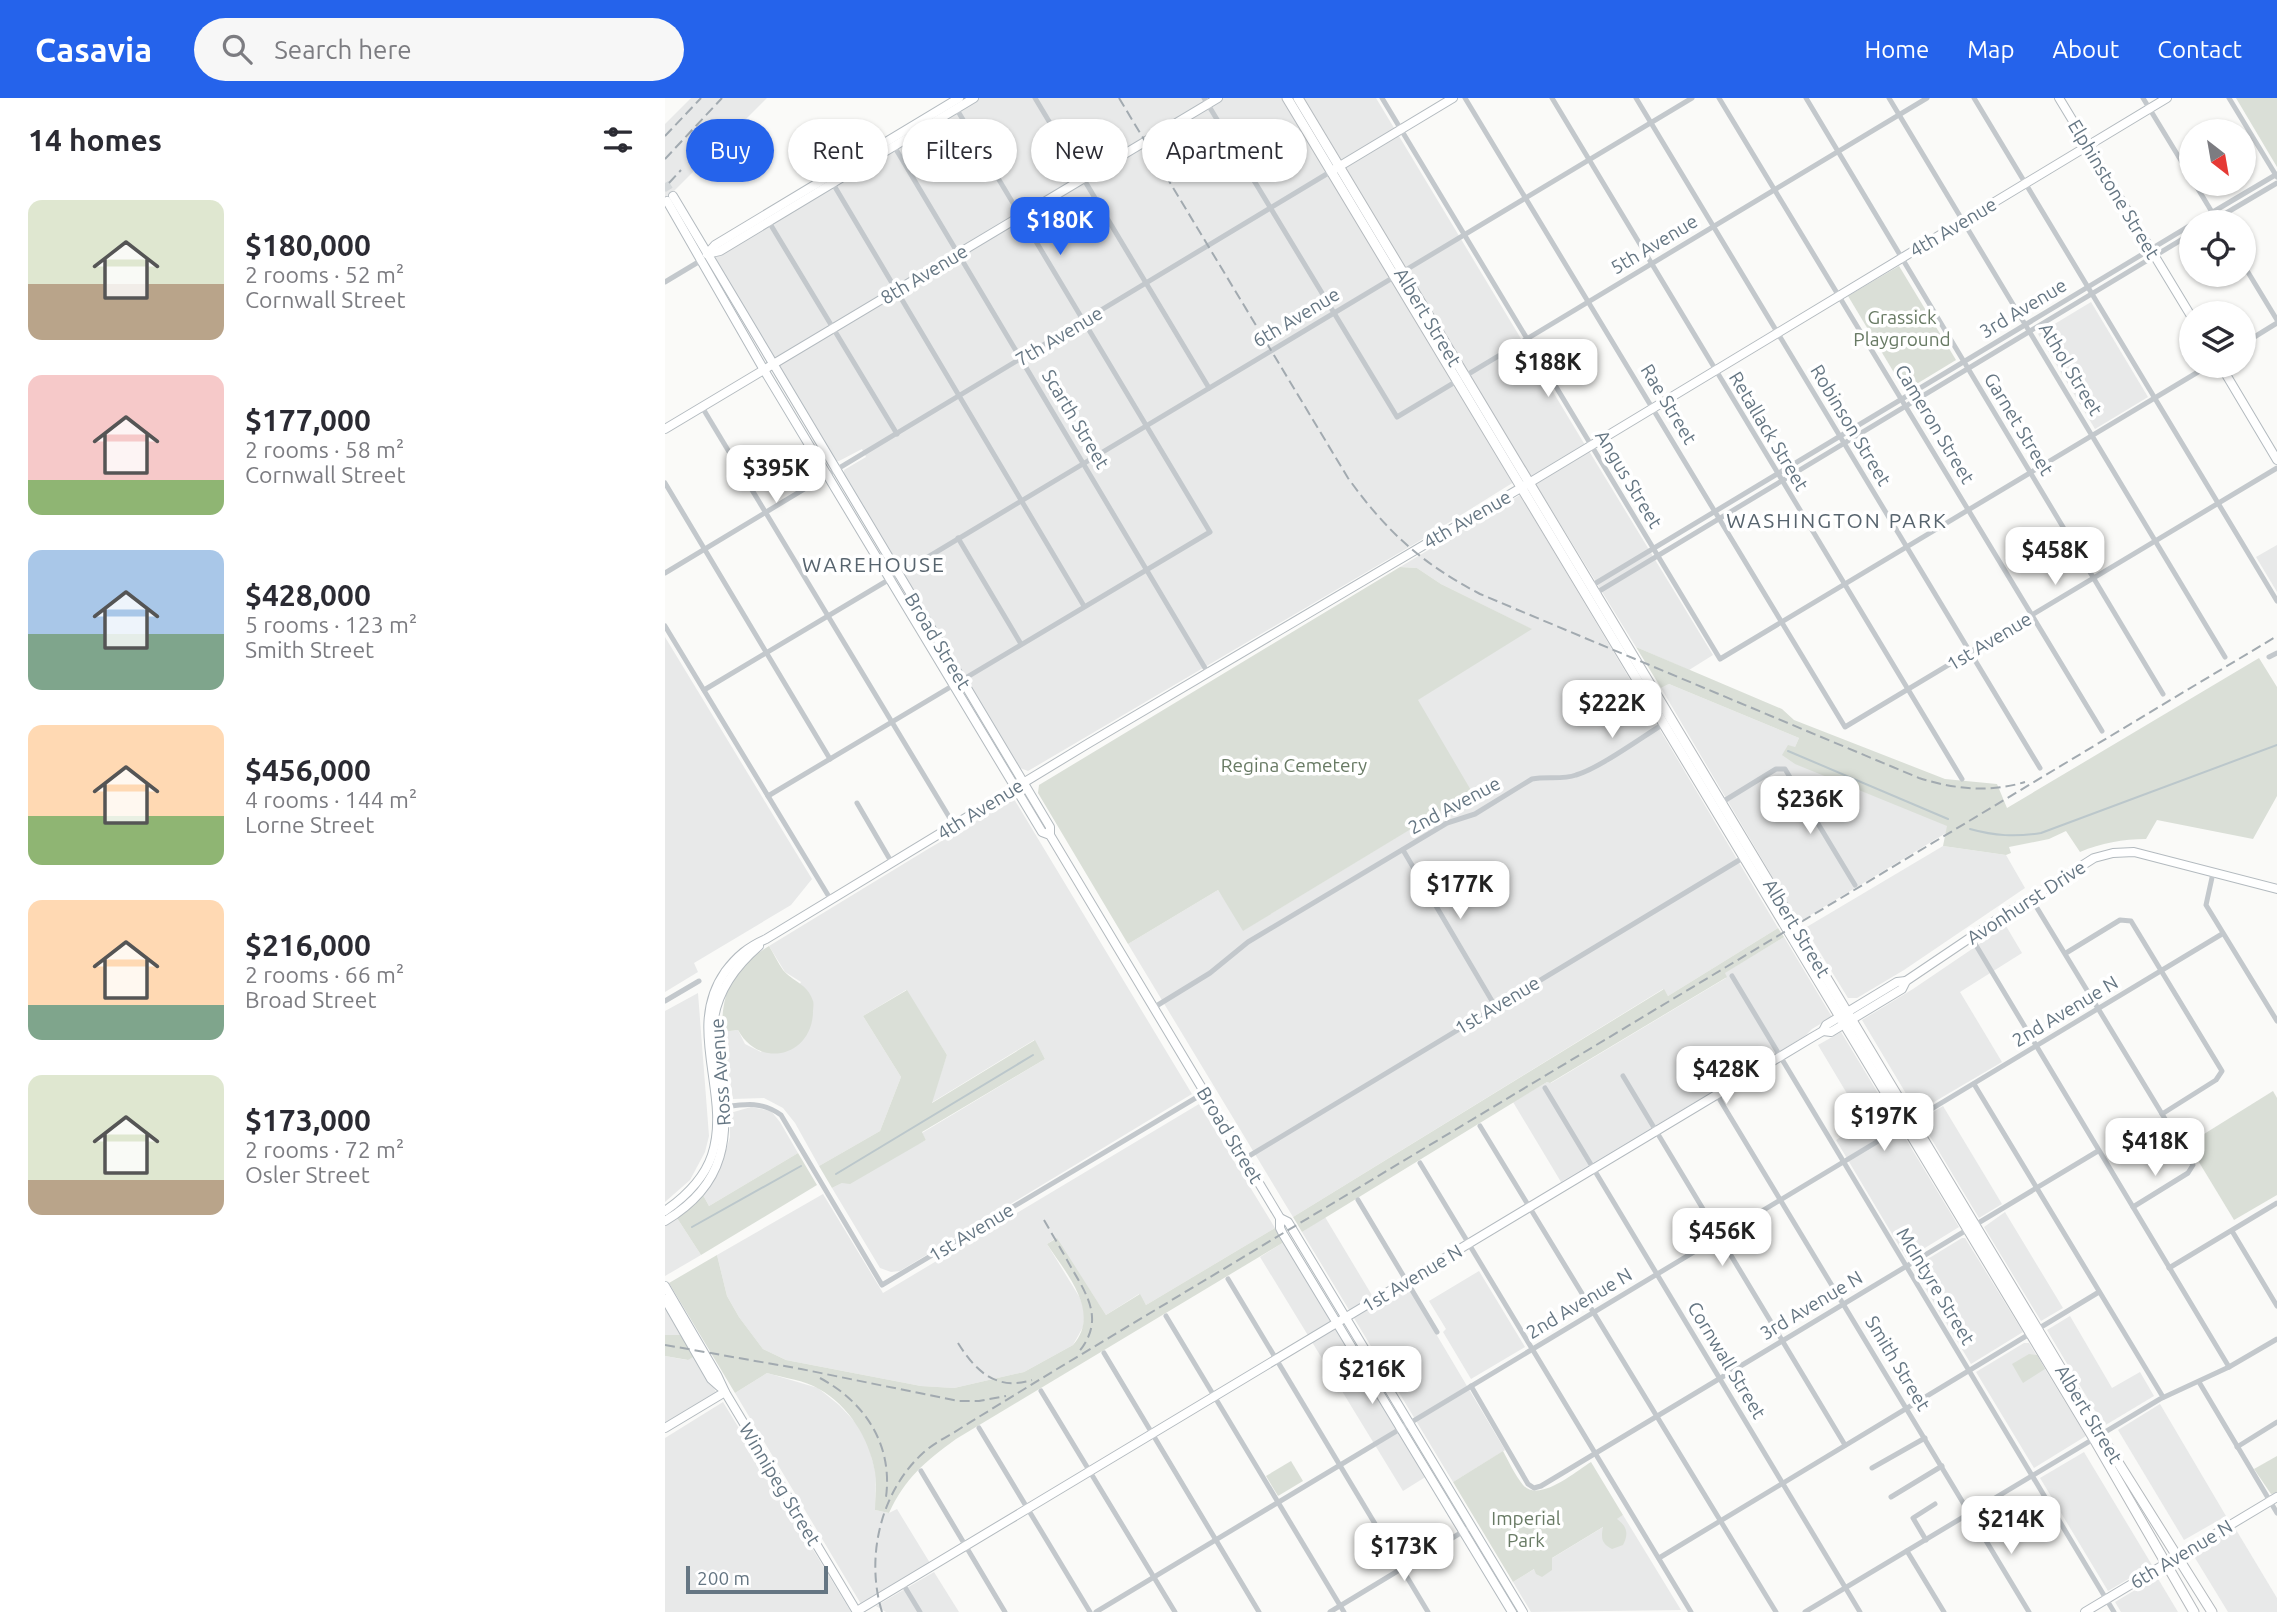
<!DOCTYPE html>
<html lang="en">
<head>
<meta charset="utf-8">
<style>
	body { margin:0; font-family:Ubuntu,sans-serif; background:#f7f7f7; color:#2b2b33; height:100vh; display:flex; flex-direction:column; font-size:26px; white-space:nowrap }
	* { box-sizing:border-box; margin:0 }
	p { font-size:23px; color:#7c7c81 }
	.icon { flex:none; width:38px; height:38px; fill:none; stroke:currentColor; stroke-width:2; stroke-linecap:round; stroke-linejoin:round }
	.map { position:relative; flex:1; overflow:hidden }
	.panel { display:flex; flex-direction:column; background:#fff; width:665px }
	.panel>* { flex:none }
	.banner { position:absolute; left:21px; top:21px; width:665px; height:63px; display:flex; gap:14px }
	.needle { width:46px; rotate:149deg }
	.fabs { position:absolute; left:1514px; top:21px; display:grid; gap:14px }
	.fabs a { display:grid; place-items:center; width:77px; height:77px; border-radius:50%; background:#fff; box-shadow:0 2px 5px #0004; font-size:35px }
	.scale { position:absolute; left:21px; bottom:18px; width:142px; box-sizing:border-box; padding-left:7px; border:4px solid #657683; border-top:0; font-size:19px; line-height:24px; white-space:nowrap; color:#657683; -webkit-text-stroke:5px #fff; paint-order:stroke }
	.price { position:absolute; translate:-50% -60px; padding:0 16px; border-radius:14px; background:#fff; color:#222; font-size:23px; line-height:46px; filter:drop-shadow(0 2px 4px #0008) }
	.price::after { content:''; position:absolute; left:50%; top:42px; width:21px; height:16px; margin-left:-10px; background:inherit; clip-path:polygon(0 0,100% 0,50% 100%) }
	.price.current { background:#2563eb; color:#fff }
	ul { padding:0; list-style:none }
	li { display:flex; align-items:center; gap:21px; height:175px; padding:0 28px }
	li span { display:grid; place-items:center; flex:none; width:196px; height:140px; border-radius:14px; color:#555 }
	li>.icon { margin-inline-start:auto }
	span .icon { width:84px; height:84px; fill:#fffc; stroke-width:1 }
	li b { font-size:30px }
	h2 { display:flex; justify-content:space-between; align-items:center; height:84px; padding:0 28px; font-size:30px }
	.pill { padding:0 24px; border-radius:32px; background:#fff; box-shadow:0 2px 5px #0004; font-size:24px; line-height:63px }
	.pill.current { background:#2563eb; color:#fff }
	header { display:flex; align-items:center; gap:42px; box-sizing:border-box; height:98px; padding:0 35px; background:#2563eb; color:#fff }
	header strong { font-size:33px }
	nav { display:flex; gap:38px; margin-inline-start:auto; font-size:24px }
	.search { width:490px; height:63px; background:#f7f7f7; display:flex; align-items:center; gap:18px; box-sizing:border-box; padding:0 24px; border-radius:38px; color:#7c7c81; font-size:26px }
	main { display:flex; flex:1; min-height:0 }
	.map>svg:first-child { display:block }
	.built { fill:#e8e9e9 }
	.green { fill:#dadfd7 }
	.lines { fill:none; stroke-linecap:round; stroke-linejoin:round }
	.stream { stroke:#bbc7cb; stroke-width:2 }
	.secondary-tunnel { stroke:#d5d9db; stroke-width:8; stroke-dasharray:8 4; stroke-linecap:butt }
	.secondary-casing { stroke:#b3babf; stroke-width:10 }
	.primary-casing { stroke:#b5babe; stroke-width:11 }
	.street { stroke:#c3c8cc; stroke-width:5 }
	.secondary { stroke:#fff; stroke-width:8 }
	.primary { stroke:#fff; stroke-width:9 }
	.rail { stroke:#a2aab0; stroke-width:2; stroke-dasharray:10 5; stroke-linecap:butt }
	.labels { text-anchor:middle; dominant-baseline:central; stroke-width:7; stroke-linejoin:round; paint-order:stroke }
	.street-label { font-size:19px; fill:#657683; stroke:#fff }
	.park-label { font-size:19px; fill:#687a64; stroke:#fff }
	.neighbourhood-label { font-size:21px; letter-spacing:2px; fill:#57646e; stroke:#fff }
</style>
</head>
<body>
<header>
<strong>Casavia</strong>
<div class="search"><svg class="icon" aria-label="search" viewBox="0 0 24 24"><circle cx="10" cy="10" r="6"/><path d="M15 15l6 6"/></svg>Search here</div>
<nav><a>Home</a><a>Map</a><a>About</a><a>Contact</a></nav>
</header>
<main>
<section class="panel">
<h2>14 homes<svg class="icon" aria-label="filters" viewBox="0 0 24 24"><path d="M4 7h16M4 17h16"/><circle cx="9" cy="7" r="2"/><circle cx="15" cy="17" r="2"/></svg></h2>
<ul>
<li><span style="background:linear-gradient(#dfe7d0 60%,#b9a48a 0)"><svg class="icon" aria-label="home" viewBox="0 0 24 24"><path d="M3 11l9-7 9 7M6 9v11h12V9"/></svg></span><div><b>$180,000</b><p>2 rooms · 52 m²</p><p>Cornwall Street</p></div></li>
<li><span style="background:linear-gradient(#f6c9c9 75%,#8fb573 0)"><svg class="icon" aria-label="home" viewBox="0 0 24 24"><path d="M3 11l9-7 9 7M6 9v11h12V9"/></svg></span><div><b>$177,000</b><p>2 rooms · 58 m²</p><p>Cornwall Street</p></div></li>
<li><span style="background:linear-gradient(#a9c7e8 60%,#7fa58c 0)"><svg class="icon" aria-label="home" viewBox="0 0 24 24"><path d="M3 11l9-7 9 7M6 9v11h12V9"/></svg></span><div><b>$428,000</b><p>5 rooms · 123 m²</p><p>Smith Street</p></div></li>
<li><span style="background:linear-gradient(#ffd9b3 65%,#8fb573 0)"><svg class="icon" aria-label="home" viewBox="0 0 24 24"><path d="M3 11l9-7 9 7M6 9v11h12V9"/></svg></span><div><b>$456,000</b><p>4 rooms · 144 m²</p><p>Lorne Street</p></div></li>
<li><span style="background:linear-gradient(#ffd9b3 75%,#7fa58c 0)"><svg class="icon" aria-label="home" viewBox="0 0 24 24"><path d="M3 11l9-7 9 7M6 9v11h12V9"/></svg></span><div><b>$216,000</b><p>2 rooms · 66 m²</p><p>Broad Street</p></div></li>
<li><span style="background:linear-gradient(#dfe7d0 75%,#b9a48a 0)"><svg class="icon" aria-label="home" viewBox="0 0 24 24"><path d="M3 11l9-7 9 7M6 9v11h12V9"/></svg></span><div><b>$173,000</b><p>2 rooms · 72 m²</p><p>Osler Street</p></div></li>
</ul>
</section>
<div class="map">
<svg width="1612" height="1514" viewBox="0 0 1612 1514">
	<rect width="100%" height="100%" fill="#fafaf8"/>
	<g class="built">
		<path d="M26 0H102L0 102V26Z"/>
		<path d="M314 0H616L849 384 751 445 363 673 355 670 179 377V372L201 359 197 351 174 363H171L48 161 74 145V143Z"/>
		<path d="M639 0H711L920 347 866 379Z"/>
		<path d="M1426 204 1483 299 1430 331 1373 236Z"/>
		<path d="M924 353 1048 557 1024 572 971 549 870 385Z"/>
		<path d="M855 397 1113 830 1003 898 998 891 628 1119 463 846 553 792 579 832 806 694 752 602 866 531 776 486 752 470 735 469Z"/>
		<path d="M1612 447V494L1591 459Z"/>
		<path d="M0 539 147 781 126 807 29 865 33 874 0 894Z"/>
		<path d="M1004 586 1134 640 1130 649 1283 728 1281 735 1134 824 996 590Z"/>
		<path d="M349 701 527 996 235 1173 226 1174 215 1170 167 1090 261 1042 257 1035 380 961 369 942 266 1005 282 957 241 892 198 918 236 979 215 1033 154 1068 130 1025 118 1010 99 1000 68 1001 57 934 73 932 80 946 96 954 136 884 120 874 104 848 263 751Z"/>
		<path d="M1278 748 1341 757 1360 790 1239 872 1192 900H1183L1140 830Z"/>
		<path d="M1341 828 1357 855 1295 894 1337 964 1252 1014 1197 922 1248 891Z"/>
		<path d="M1119 839 1167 919 1147 931 1140 938 896 1084 848 1004 882 984 886 985 1061 880 1059 875Z"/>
		<path d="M33 895 44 1038 40 1054 25 1082 0 1104V913Z"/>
		<path d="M1176 934 1294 1129 1242 1161 1171 1042 1199 1024 1153 947Z"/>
		<path d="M534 1006 610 1130 481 1207 474 1196 441 1217 391 1140 382 1146 415 1200 420 1215 418 1229 408 1247 359 1274 289 1290 256 1288 121 1262 98 1251 74 1219 62 1198 52 1157 158 1096 218 1195Z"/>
		<path d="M1278 1008 1337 1106 1314 1120 1255 1022Z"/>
		<path d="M86 1009 106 1013 115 1024 133 1055 44 1108 38 1097 57 1065 65 1039V1015Z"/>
		<path d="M1340 1114 1398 1210 1376 1223 1319 1129Z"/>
		<path d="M660 1119 711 1204 742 1187 840 1352 788 1384 637 1134Z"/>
		<path d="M12 1120 36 1157 0 1178V1126Z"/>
		<path d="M1297 1140H1300L1358 1234 1306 1266 1248 1170Z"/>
		<path d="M619 1144 762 1378 738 1393 595 1159Z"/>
		<path d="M814 1173 860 1249 806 1281 778 1234 781 1231 764 1203Z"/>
		<path d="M0 1207 18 1237H0Z"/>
		<path d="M1405 1218 1447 1290 1475 1274 1489 1298 1439 1328 1382 1232Z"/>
		<path d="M1359 1245H1364L1421 1338 1369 1370 1311 1274Z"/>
		<path d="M0 1258 22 1262 30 1258 51 1294 0 1325Z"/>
		<path d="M102 1275 153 1290 174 1307 192 1326 203 1346 211 1376 210 1412 224 1415 232 1411 265 1465 196 1506 70 1295Z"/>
		<path d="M58 1304 186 1514H0V1340Z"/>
		<path d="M1495 1306 1561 1418 1519 1442 1453 1332Z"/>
		<path d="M1419 1354 1487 1467 1443 1493 1375 1380Z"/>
		<path d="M958 1417 1016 1512 866 1514 848 1484Z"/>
		<path d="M1570 1430 1612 1500V1514H1563L1527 1455Z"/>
		<path d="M269 1474 294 1514H221L211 1508Z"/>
		<path d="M1492 1479 1513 1514H1456L1450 1504Z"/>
	</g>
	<g class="green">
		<path d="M1571 0H1612V69Z"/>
		<path d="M1234 168 1291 262 1240 293 1183 198Z"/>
		<path d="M735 469 752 470 776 486 867 531 753 602 807 694 578 833 553 792 463 846 373 695 374 687Z"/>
		<path d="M971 549 1117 611 1129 622 1280 681 1332 686 1342 710 1594 560 1612 589V698L1588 741 1492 722 1481 741C1458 741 1436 745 1415 754L1401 733 1384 741 1344 749 1346 755 1341 757 1278 748 1282 728 1130 666 1117 657 1123 647 1130 649 1134 640 1004 586 996 590Z"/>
		<path d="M1113 830 1119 839 1060 875 1062 879 885 985 882 984 637 1134 628 1119 999 891 1003 898Z"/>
		<path d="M104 848C109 856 113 865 118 872 127 883 143 886 148 903 149 904 148 913 148 914 147 958 95 972 73 932L57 934C57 892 67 871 104 848Z"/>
		<path d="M242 892 282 957 267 1005 370 942 380 961 257 1034 261 1042 185 1086 177 1085 167 1090 154 1068 215 1033 236 979 198 918Z"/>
		<path d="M1608 993 1612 1000V1097L1569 1122 1523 1046Z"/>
		<path d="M133 1055 152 1087 36 1157 12 1120 38 1097 44 1108Z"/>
		<path d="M610 1130 619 1144 291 1341C260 1364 240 1380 224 1415L210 1412C210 1399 212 1386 210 1374 204 1340 184 1308 154 1291 140 1282 118 1280 102 1275L70 1295 4 1185 52 1157 62 1198 74 1219 98 1251 121 1262 256 1288 289 1290 359 1274 408 1247C437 1214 400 1174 382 1146L392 1140 441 1217 475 1196 481 1207Z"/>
		<path d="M0 1237H18L30 1258 23 1262 0 1258Z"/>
		<path d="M1364 1256 1372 1257 1380 1271 1358 1285 1347 1266Z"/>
		<path d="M838 1353C844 1364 850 1377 858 1387 874 1405 910 1374 926 1364L958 1417 952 1421C962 1428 964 1436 958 1447L947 1451C936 1445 936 1440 938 1429L887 1460V1472L877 1479 871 1476 869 1471 848 1484 788 1384Z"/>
		<path d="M1612 1358V1395L1606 1396 1589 1371Z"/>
		<path d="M626 1363 638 1383 613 1398 601 1378Z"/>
	</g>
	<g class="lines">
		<g class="stream">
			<path d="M1123 653 1283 721"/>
			<path d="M1305 731C1330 738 1350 739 1376 735L1612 647"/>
			<path d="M171 1076 368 957"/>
			<path d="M27 1129 136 1068"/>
		</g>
		<path class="secondary-tunnel" d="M0 85 8 98"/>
		<defs>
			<g id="secondary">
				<path d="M1394 0 1526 218"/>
				<path d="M670 71 788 0"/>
				<path d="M8 98 385 729V737"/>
				<path d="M2 103 99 272 377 734 385 737 615 1120V1130L618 1136 847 1514"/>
				<path d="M42 156 55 153 309 0"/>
				<path d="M42 156 50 147 294 0"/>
				<path d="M1556 268 1612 362"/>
				<path d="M0 331 553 0"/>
				<path d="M1158 933 1166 934 1237 891 1241 883 1336 819 1429 760 1448 755 1469 754 1612 791"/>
				<path d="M0 1113C20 1099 39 1081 47 1057 67 996 20 931 60 874 72 858 83 849 101 841L424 645 864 385 1502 0"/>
				<path d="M615 1120 623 1124 858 1514"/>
				<path d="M0 1123C62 1086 65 1039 55 973 52 956 47 937 49 920 54 890 72 867 94 848"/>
				<path d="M0 1188 52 1277 60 1294 192 1514"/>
				<path d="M0 1201 46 1281 55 1289"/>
				<path d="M0 1330 60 1294"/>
				<path d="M192 1513 1146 940 1158 933 1161 927 1232 884 1241 883"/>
				<path d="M1420 1514 1612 1399"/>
			</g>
			<g id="primary">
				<path d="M622 0 1429 1341 1529 1514"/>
				<path d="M633 0 1436 1337 1547 1514"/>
			</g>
		</defs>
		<use href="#secondary" class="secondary-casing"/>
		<use href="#primary" class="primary-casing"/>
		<g class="street">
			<path d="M370 0 544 290"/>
			<path d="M539 0 732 319 1262 0"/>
			<path d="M717 0 1055 561 1543 268"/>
			<path d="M800 0 1180 629 1612 370"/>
			<path d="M887 0 1297 681"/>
			<path d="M971 0 1375 670"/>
			<path d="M1054 0 1437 633"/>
			<path d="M1141 0 1498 596"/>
			<path d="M1224 0 1560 559"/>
			<path d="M1309 0 1612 503"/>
			<path d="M1478 0 1526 79"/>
			<path d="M1564 0 1612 79"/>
			<path d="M229 48 543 575"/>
			<path d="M167 84 419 508"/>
			<path d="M1530 86 1553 124"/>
			<path d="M104 124 232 336"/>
			<path d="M1531 124 1612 76"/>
			<path d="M1546 124 1612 85"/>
			<path d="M1578 166 1612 222"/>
			<path d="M0 184 35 163"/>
			<path d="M1578 246 1612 225"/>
			<path d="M37 309 289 727"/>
			<path d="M0 385 165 661"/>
			<path d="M293 440 356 546"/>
			<path d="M238 474 1027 0"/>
			<path d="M0 475 665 74"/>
			<path d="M926 488 1526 127"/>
			<path d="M931 495 1526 136"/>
			<path d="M0 528 166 802"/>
			<path d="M1604 559 1612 555"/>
			<path d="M39 592 235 475"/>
			<path d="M103 698 545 434 291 10"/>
			<path d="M192 705 227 765"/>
			<path d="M1054 706 1111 671H1120L1190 787"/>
			<path d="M738 752 830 908"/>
			<path d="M1548 775 1541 807 1612 923"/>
			<path d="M1366 800 1528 1067 1523 1075 1468 1109"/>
			<path d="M1306 839 1564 1269"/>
			<path d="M1401 855 1455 822 1466 823 1557 973 1551 982 1497 1016"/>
			<path d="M1067 878 1449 1514"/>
			<path d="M0 903 34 883"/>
			<path d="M488 910 545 875 583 844 782 725 810 716 867 681C882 678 897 682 911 677 935 670 977 639 1000 625"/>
			<path d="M958 978 1180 1347"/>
			<path d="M1309 986 1498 1299"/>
			<path d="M880 990 1195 1514"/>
			<path d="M1052 997 1364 1514"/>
			<path d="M59 1009C80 1006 97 1003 116 1017L217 1187 539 995"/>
			<path d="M815 1028 1111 1514"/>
			<path d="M579 1061 1081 758"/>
			<path d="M755 1065 1026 1514"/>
			<path d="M693 1102 772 1234"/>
			<path d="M1567 1133 1612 1208"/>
			<path d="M1504 1170 1612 1105"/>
			<path d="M563 1181 763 1514"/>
			<path d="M501 1218 679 1514"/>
			<path d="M439 1255 594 1514"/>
			<path d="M1534 1284 1612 1415"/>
			<path d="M806 1288 863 1386 869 1390 876 1388 1433 1053"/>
			<path d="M376 1293 510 1514"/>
			<path d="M314 1330 425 1514"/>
			<path d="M1572 1349 1612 1324"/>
			<path d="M1207 1370 1260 1340"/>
			<path d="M256 1373 340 1514"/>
			<path d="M1226 1399 1277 1368"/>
			<path d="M1261 1442 1248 1420 1270 1406"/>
			<path d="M1242 1453 1279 1514"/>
			<path d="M994 1460 1434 1194"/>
			<path d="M238 1486 255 1514"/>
			<path d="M431 1514 1557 836"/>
			<path d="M665 1514 807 1428"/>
			<path d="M1140 1514 1495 1301 1564 1269 1612 1241"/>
		</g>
		<use href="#secondary" class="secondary"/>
		<use href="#primary" class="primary"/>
		<g class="rail">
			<path d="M454 0 683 380C722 434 756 465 815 496L1254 680C1289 691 1324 695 1360 684"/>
			<path d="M0 38 36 0"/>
			<path d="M0 61 57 0"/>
			<path d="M4 85 16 72"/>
			<path d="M379 1122C388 1138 398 1154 407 1171 425 1201 439 1225 412 1256"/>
			<path d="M293 1245C311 1274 332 1293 367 1282"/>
			<path d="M0 1247 136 1271 293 1303H314L341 1298"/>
			<path d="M155 1280C200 1304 228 1347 221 1399"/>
			<path d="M217 1514C200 1459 216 1393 258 1355 270 1344 286 1337 299 1328 330 1309 361 1290 392 1271L1612 538"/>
		</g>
	</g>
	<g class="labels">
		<g class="street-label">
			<text transform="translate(1449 91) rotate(59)">Elphinstone Street</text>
			<text transform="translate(1288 129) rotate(-31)">4th Avenue</text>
			<text transform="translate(989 146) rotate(-31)">5th Avenue</text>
			<text transform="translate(259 176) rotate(-31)">8th Avenue</text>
			<text transform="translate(1358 210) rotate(-31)">3rd Avenue</text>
			<text transform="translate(631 219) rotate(-31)">6th Avenue</text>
			<text transform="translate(763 219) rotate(59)">Albert Street</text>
			<text transform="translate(394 238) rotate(-31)">7th Avenue</text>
			<text transform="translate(1406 271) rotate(59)">Athol Street</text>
			<text transform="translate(1004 306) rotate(59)">Rae Street</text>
			<text transform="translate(411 321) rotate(59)">Scarth Street</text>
			<text transform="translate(1270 326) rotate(59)">Cameron Street</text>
			<text transform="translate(1354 326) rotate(59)">Garnet Street</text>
			<text transform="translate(1186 327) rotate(59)">Robinson Street</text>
			<text transform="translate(1104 333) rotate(59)">Retallack Street</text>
			<text transform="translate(964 381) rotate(59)">Angus Street</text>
			<text transform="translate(802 421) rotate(-30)">4th Avenue</text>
			<text transform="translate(273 543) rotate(59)">Broad Street</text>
			<text transform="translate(1324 543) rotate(-31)">1st Avenue</text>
			<text transform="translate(789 707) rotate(-28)">2nd Avenue</text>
			<text transform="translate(315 711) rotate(-32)">4th Avenue</text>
			<text transform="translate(1361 804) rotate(-33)">Avonhurst Drive</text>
			<text transform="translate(1132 830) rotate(59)">Albert Street</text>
			<text transform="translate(832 907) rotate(-31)">1st Avenue</text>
			<text transform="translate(1400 913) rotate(-31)">2nd Avenue N</text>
			<text transform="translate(55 974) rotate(-94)">Ross Avenue</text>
			<text transform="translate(565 1037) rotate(59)">Broad Street</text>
			<text transform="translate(306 1134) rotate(-31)">1st Avenue</text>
			<text transform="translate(747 1180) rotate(-31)">1st Avenue N</text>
			<text transform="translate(1271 1188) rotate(59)">McIntyre Street</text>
			<text transform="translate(914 1205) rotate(-31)">2nd Avenue N</text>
			<text transform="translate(1146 1207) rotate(-31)">3rd Avenue N</text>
			<text transform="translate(1062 1262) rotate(59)">Cornwall Street</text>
			<text transform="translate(1233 1265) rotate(59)">Smith Street</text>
			<text transform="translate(1424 1316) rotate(59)">Albert Street</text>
			<text transform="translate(115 1386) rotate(59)">Winnipeg Street</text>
			<text transform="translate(1516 1456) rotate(-31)">6th Avenue N</text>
		</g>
		<g class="park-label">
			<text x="1237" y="219">Grassick<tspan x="1237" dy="22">Playground</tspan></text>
			<text x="629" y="667">Regina Cemetery</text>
			<text x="861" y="1420">Imperial<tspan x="861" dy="22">Park</tspan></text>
		</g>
		<g class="neighbourhood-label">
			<text x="1172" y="422">WASHINGTON PARK</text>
			<text x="209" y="466">WAREHOUSE</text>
		</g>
	</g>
</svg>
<div class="fabs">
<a><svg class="needle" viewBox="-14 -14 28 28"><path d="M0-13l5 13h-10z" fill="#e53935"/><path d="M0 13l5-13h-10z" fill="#7c7c81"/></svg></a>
<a><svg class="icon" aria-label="locate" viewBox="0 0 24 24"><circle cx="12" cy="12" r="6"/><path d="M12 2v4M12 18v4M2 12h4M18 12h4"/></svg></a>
<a><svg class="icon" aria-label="layers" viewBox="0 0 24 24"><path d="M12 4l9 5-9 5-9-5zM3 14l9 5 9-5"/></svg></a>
</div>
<div class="scale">200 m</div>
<b class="price current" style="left:395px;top:159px">$180K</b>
<b class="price" style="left:883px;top:301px">$188K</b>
<b class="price" style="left:111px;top:407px">$395K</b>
<b class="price" style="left:1390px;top:489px">$458K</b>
<b class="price" style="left:947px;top:642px">$222K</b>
<b class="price" style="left:1145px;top:738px">$236K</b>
<b class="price" style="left:795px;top:823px">$177K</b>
<b class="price" style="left:1061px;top:1008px">$428K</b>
<b class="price" style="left:1219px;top:1055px">$197K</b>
<b class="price" style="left:1490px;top:1080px">$418K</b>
<b class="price" style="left:1057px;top:1170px">$456K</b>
<b class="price" style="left:707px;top:1308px">$216K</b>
<b class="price" style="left:1346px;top:1458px">$214K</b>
<b class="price" style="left:739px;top:1485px">$173K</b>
<div class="banner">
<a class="pill current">Buy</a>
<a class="pill">Rent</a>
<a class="pill">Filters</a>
<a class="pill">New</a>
<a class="pill">Apartment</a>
</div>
</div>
</main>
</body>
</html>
